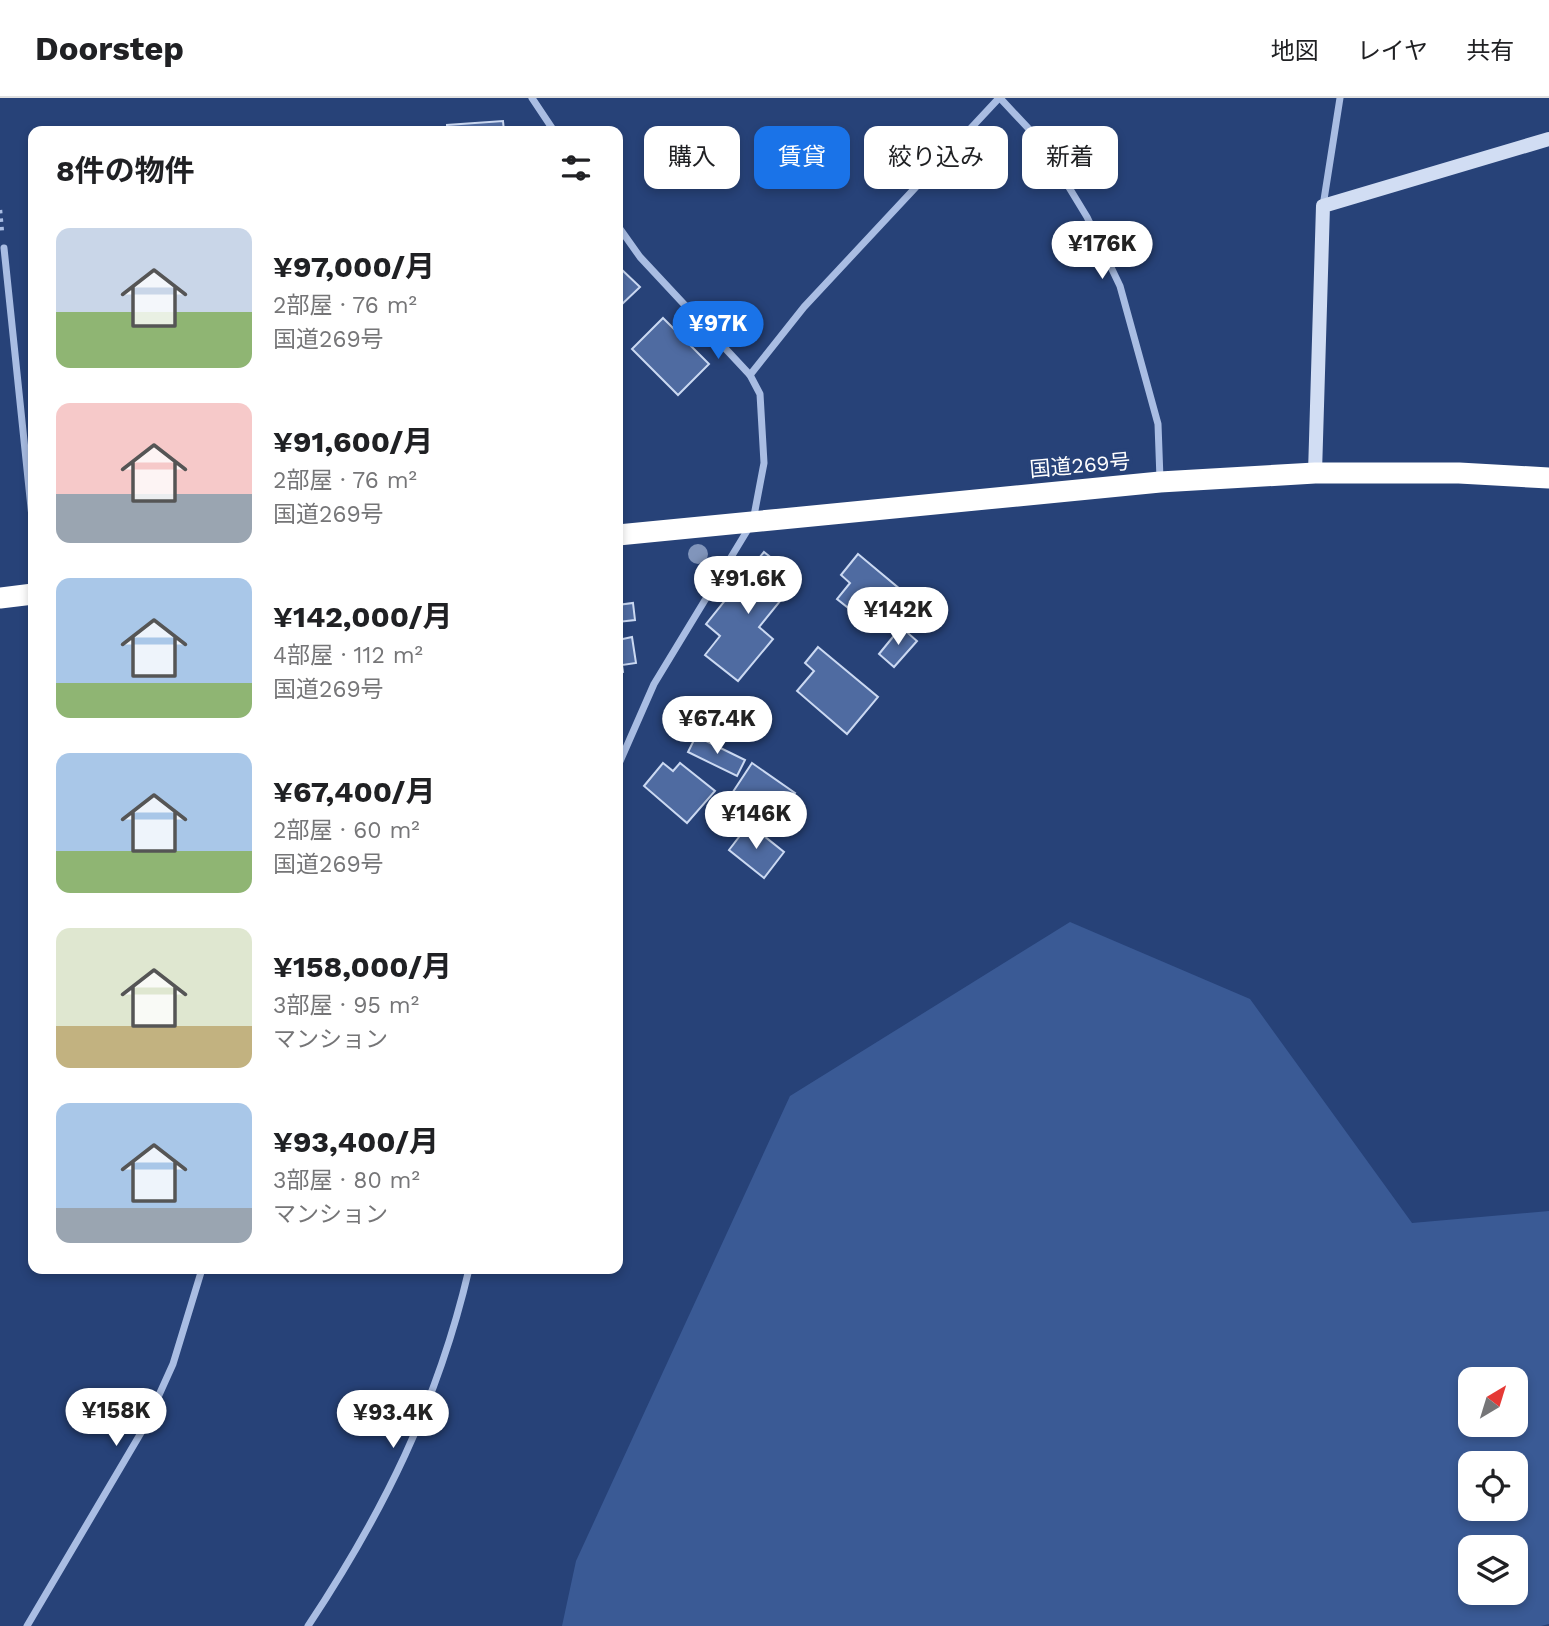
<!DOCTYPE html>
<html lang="ja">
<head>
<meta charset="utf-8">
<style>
	body { margin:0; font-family:"Work Sans","Noto Sans JP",sans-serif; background:#f6f6f6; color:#202124; height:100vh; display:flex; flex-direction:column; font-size:26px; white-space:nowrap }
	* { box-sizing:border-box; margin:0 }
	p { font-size:23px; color:#757577 }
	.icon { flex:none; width:38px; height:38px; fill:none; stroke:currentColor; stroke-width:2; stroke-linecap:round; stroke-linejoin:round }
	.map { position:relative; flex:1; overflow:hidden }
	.details { position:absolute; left:28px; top:28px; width:595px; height:1148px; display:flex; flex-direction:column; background:#fff; border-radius:14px; box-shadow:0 4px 10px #0003 }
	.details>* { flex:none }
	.banner { position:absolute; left:644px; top:28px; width:665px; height:63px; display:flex; gap:14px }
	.needle { width:46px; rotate:38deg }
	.buttons { position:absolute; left:1458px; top:1269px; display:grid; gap:14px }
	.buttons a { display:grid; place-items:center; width:70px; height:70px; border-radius:14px; background:#fff; box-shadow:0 4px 10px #0003; font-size:35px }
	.price { position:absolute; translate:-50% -60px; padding:0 16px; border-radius:24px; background:#fff; color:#222; font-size:23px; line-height:46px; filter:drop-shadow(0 2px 4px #0008) }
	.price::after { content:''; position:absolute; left:50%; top:42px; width:21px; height:16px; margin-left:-10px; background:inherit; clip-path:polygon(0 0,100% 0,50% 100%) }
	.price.active { background:#1a73e8; color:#fff }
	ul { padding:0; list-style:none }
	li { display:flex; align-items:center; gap:21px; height:175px; padding:0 28px }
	li span { display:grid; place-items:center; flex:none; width:196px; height:140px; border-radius:14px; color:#555 }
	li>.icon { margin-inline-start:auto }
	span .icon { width:84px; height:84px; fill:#fffc; stroke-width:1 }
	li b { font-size:30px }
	h2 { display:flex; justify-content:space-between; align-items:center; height:84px; padding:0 28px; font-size:30px }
	.chip { padding:0 24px; border-radius:14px; background:#fff; box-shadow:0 4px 10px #0003; font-size:24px; line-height:63px }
	.chip.active { background:#1a73e8; color:#fff }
	header { display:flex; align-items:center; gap:42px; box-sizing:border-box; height:98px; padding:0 35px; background:#fff; border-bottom:2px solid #e0e0e0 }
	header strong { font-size:33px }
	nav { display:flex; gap:38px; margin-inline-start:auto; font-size:24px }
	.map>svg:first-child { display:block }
	.green { fill:#3a5a95; fill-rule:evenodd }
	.building { fill:#4f6ba1; stroke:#cbd9f2; stroke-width:2 }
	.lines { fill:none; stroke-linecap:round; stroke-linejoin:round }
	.path { stroke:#a9bde3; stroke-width:4.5; stroke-dasharray:3.5 5; stroke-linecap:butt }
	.street { stroke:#a9bde3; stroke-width:7 }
	.secondary { stroke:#d1ddf3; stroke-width:14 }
	.highway { stroke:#fff; stroke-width:21 }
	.tree { fill:#8195bb }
	.labels { text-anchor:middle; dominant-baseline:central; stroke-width:7; stroke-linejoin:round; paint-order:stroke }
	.street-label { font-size:21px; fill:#fff; stroke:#274278 }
</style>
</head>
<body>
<header>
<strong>Doorstep</strong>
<nav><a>地図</a><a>レイヤ</a><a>共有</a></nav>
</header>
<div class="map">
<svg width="1549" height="1528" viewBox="0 0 1549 1528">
	<rect width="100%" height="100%" fill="#274278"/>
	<path class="green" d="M1070 824 1250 901 1412 1125 1549 1113V1526L1541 1528H562L576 1463 790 998ZM1470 1281H1516V1326H1470ZM1470 1365H1516V1410H1470ZM1470 1449H1516V1494H1470Z"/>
	<g class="building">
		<path d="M503 23 504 33H447V27Z"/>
		<path d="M620 170 640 189 619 209 618 172Z"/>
		<path d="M663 220 709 266 678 297 632 251Z"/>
		<path d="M764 454 798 481 759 529 773 541 738 583 705 557 720 538 706 526Z"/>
		<path d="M858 456 901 492 871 528 837 501 850 485 841 477Z"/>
		<path d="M633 505 635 522 618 524V507Z"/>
		<path d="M901 529 917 543 894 569 879 556Z"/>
		<path d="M632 539 636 565 622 567 623 574 618 575V542Z"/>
		<path d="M818 549 878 599 847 636 797 593 814 573 805 565Z"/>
		<path d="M696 638 745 662 737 678 688 654Z"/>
		<path d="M663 665 673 673 680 665 715 693 687 725 644 688Z"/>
		<path d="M752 665 795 695 768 735 725 706Z"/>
		<path d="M749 726 784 754 764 780 729 752Z"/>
	</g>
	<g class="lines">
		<path class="path" d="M0 112 2 135"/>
		<g class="street">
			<path d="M532 0 554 33"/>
			<path d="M1000 0 1042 45 1087 119 1120 188 1158 326 1160 381"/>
			<path d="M1323 108 1340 0"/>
			<path d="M618 128 640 159 750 277 760 296 764 365 753 423 654 586 618 668"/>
			<path d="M4 150 33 429"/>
			<path d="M750 277 804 209 999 0"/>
			<path d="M27 1528 145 1328 173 1266 202 1171"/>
			<path d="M308 1528C383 1415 438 1304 469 1171"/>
		</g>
		<path class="secondary" d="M1315 375 1323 108 1549 41"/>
		<g class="highway">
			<path d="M618 437 1160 384 1315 375H1459L1549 380"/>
			<path d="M0 500 33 496"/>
		</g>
	</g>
	<circle class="tree" cx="698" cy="456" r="10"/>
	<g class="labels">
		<g class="street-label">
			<text transform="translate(1080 367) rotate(-5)">国道269号</text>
		</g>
	</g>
</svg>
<div class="buttons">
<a><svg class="needle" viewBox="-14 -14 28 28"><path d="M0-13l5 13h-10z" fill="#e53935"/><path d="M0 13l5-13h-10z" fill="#757577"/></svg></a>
<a><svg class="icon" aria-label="locate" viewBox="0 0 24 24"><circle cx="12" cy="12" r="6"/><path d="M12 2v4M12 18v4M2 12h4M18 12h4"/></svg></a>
<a><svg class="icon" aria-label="layers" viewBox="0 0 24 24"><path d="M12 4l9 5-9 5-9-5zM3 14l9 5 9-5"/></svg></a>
</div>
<b class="price" style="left:1102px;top:183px">¥176K</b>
<b class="price active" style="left:718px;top:263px">¥97K</b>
<b class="price" style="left:748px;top:518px">¥91.6K</b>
<b class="price" style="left:898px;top:549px">¥142K</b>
<b class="price" style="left:717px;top:658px">¥67.4K</b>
<b class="price" style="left:756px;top:753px">¥146K</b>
<b class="price" style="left:116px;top:1350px">¥158K</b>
<b class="price" style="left:393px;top:1352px">¥93.4K</b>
<div class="banner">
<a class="chip">購入</a>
<a class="chip active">賃貸</a>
<a class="chip">絞り込み</a>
<a class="chip">新着</a>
</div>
<section class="details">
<h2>8件の物件<svg class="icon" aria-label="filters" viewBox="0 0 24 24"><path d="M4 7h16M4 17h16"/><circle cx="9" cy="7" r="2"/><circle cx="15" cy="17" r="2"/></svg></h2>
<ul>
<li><span style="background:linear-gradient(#c9d6e8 60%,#8fb573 0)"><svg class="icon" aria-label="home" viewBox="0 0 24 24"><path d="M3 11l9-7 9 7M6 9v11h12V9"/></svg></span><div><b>¥97,000/月</b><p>2部屋 · 76 m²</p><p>国道269号</p></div></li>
<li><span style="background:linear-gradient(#f6c9c9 65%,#9aa5b1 0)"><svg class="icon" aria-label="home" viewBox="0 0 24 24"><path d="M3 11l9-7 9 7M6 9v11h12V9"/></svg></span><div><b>¥91,600/月</b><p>2部屋 · 76 m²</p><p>国道269号</p></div></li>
<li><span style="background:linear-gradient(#a9c7e8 75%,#8fb573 0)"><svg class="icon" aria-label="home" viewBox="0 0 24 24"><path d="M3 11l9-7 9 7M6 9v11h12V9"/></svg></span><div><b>¥142,000/月</b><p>4部屋 · 112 m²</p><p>国道269号</p></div></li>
<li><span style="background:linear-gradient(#a9c7e8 70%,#8fb573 0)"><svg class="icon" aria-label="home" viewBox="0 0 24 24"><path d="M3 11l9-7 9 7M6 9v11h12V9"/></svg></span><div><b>¥67,400/月</b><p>2部屋 · 60 m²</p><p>国道269号</p></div></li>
<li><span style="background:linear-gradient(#dfe7d0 70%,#c2b280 0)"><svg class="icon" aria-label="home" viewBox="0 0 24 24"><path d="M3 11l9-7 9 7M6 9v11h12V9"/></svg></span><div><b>¥158,000/月</b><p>3部屋 · 95 m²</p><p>マンション</p></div></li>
<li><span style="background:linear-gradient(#a9c7e8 75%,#9aa5b1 0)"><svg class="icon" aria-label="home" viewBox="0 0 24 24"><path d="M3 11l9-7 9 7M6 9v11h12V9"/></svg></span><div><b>¥93,400/月</b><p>3部屋 · 80 m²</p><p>マンション</p></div></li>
</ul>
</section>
</div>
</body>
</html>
